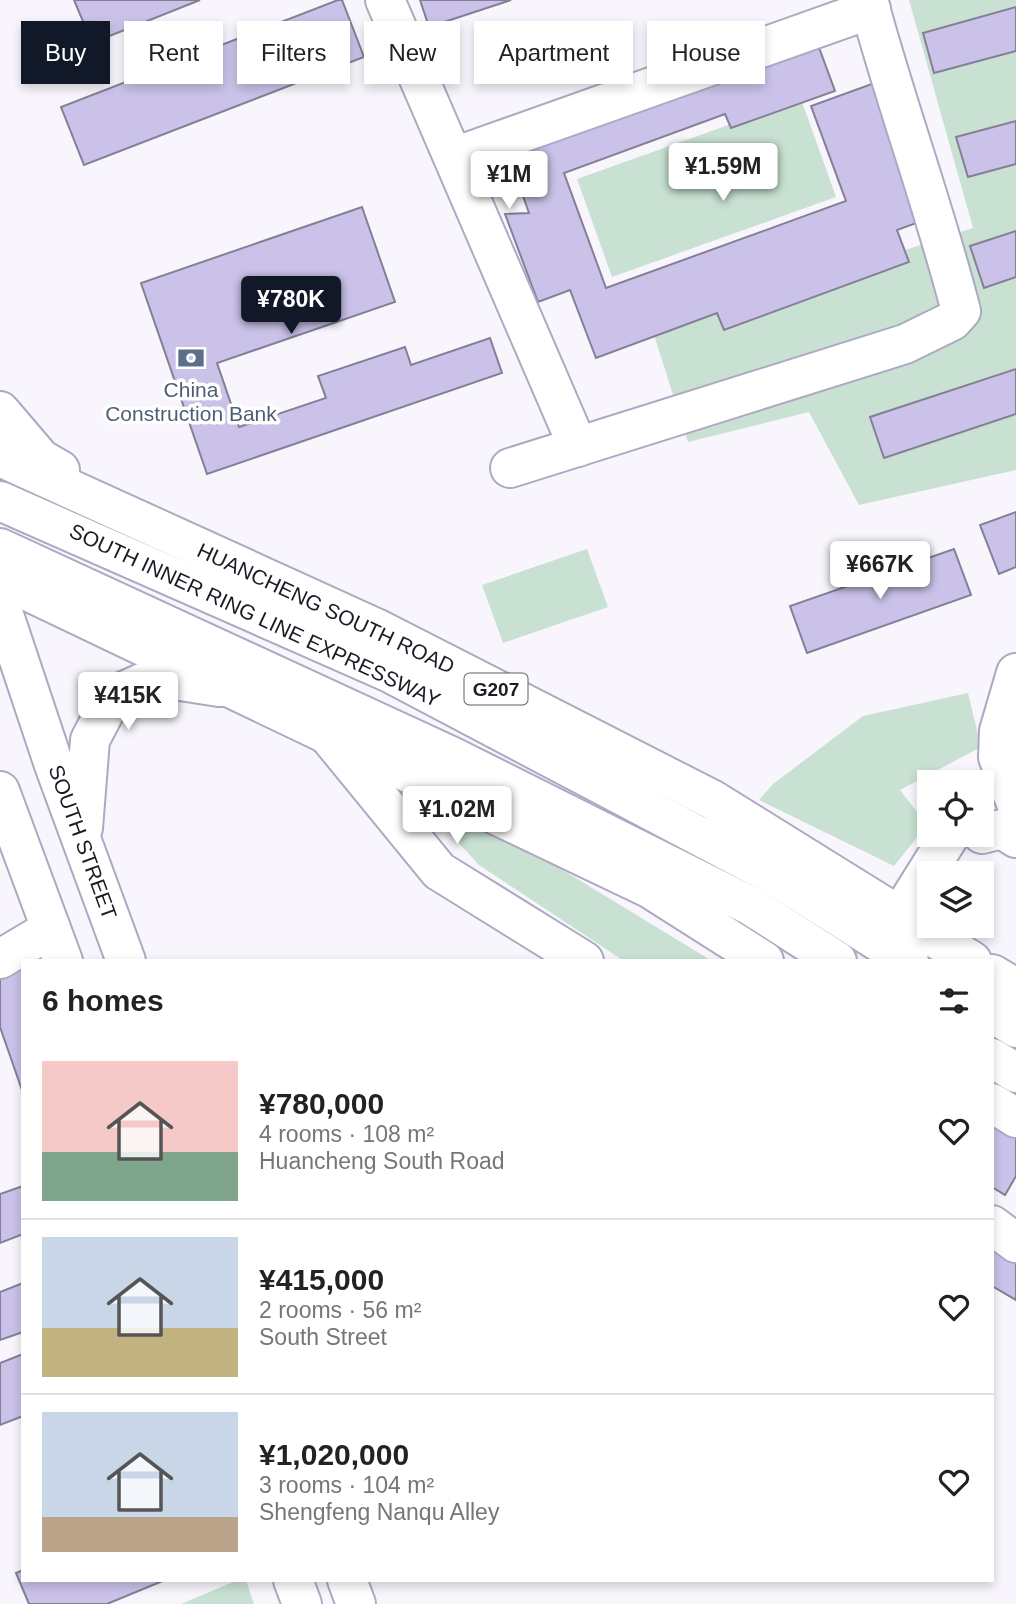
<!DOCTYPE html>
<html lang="en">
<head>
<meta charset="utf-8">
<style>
	body { margin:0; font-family:Arial,sans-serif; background:#f6f6f6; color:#222; height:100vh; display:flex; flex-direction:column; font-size:26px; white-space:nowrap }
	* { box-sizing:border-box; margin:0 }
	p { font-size:23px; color:#767676 }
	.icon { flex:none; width:38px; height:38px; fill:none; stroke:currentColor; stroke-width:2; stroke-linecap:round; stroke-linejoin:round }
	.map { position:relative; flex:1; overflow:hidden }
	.sheet { position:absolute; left:21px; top:959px; width:973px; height:623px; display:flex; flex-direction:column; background:#fff; border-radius:0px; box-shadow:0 4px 10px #0003 }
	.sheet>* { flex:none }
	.guide { position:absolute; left:21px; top:21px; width:975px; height:63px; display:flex; gap:14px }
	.controls { position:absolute; left:917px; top:770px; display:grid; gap:14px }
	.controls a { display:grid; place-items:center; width:77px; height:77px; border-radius:0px; background:#fff; box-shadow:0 4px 10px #0003; font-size:35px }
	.price { position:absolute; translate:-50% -60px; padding:0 16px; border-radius:7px; background:#fff; color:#222; font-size:23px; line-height:46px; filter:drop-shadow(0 2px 4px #0008) }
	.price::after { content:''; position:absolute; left:50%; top:42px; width:21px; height:16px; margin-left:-10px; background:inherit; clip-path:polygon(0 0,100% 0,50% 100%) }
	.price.active { background:#111827; color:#fff }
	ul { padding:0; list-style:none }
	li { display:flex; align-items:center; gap:21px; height:175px; padding:0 21px }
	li+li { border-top:2px solid #e0e0e0 }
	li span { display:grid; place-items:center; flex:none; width:196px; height:140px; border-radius:0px; color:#555 }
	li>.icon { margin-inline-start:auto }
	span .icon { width:84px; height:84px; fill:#fffc; stroke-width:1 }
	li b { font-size:30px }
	h2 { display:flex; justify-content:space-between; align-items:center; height:84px; padding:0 21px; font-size:30px }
	.chip { padding:0 24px; border-radius:0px; background:#fff; box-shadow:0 4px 10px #0003; font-size:24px; line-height:63px }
	.chip.active { background:#111827; color:#fff }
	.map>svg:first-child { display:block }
	.green { fill:#c8e1d2 }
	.building { fill:#cac2e8; stroke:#847f96; stroke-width:2 }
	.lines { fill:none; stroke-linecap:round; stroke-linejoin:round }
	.minor-casing { stroke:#aea9c2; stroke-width:42 }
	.major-casing { stroke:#aea9c2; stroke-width:42 }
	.highway-casing { stroke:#aea9c2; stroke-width:42 }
	.minor { stroke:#fff; stroke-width:38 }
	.major { stroke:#fff; stroke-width:38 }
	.highway { stroke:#fff; stroke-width:38 }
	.labels { text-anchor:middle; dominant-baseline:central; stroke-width:7; stroke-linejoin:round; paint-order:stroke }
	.shield { fill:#fff; stroke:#615f66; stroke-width:2 }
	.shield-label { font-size:19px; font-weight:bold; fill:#1d1a24 }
	.service-label { font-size:21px; fill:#4e5e75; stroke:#fff }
	.street-label { font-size:21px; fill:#1d1a24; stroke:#fff }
</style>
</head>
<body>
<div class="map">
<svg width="1016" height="1604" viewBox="0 0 1016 1604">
	<rect width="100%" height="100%" fill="#f8f6fc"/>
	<g class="green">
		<path d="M909 0H1016V470L859 505 809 412 688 442 653 332 973 228Z"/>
		<path d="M801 99 836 197 612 277 577 179Z"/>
		<path d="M587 549 608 607 503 643 482 585Z"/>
		<path d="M968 693 981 747 900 790 927 825 894 866 759 800 773 784 863 716Z"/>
		<path d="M424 805 548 861 712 961H624L479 865Z"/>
		<path d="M238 1580H246L254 1604H181Z"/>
	</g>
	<g class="building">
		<path d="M74 0H200L92 43Z"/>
		<path d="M338 0H342L364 57 84 165 61 107Z"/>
		<path d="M420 0H511L429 27Z"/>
		<path d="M1016 7V51L934 73 923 33Z"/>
		<path d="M814 34 835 91 731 128 725 114 564 173 606 288 846 201 811 106 880 81 930 218 897 230 909 262 724 330 717 313 596 358 570 290 538 302 505 214 529 213 511 162 531 155 525 138Z"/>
		<path d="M1016 121V164L968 177 956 137Z"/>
		<path d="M362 207 395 302 217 363 239 427 326 398 318 376 405 347 411 365 490 338 502 373 207 474 141 283Z"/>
		<path d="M1016 231V277L984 288 970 246Z"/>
		<path d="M1016 369V414L884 458 870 417Z"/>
		<path d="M1016 512V567L999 574 980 525Z"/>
		<path d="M954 549 971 595 807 653 790 606Z"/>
		<path d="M23 961V1093L0 1027V968Z"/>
		<path d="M992 1124 1016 1138V1176L1005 1195 992 1187Z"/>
		<path d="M23 1186V1234L0 1243V1194Z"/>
		<path d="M992 1249 1016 1262V1300L992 1286Z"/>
		<path d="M23 1283V1332L0 1340V1292Z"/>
		<path d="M23 1354V1416L0 1425V1363Z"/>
		<path d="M23 1570V1580H165L107 1604H29L16 1573Z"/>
	</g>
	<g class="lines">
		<defs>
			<g id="minor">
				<path d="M385 0 578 447"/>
				<path d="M454 157 871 9"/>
				<path d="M510 468 905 344 952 321 961 311C934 206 896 104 868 0"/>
				<path d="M1016 673 999 731 998 757 1016 803"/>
				<path d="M327 734 439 871 584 961"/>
				<path d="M982 834 1002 829 1016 838"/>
				<path d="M900 915 950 835"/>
				<path d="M0 959 51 929"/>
				<path d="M992 1225 1016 1243"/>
			</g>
			<g id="major">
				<path d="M0 603 54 765 126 961"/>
				<path d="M0 791 63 961"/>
				<path d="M83 828 90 740 113 696 155 677 219 687"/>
				<path d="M293 1580 302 1604"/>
				<path d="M347 1580 356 1604"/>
			</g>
			<g id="highway">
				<path d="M0 411 41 459 60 470"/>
				<path d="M0 457 376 628 713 800 972 961"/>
				<path d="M0 501 388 672 771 874 909 961"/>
				<path d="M0 548 451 756 751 906 837 961"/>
				<path d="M0 578 649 888 764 961"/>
				<path d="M992 974 1016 988"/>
				<path d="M992 1013 1016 1028"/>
				<path d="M992 1058 1016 1073"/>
				<path d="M992 1103 1016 1118"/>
			</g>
		</defs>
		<use href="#minor" class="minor-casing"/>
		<use href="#major" class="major-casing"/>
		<use href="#highway" class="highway-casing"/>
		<use href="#minor" class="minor"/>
		<use href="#major" class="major"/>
		<use href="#highway" class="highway"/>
	</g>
	<defs>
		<symbol id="bank-bare" viewBox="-9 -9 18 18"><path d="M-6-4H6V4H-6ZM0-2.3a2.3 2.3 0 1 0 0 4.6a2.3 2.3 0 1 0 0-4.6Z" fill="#5c6f8a" stroke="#fff" stroke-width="2.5" paint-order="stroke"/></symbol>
	</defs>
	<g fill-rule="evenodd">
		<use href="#bank-bare" x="172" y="339" width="38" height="38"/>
	</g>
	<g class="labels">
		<rect class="shield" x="464.5" y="673.5" width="63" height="31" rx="5"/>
		<g class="shield-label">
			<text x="496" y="689">G207</text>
		</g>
		<g class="service-label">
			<text x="191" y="389">China<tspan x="191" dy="24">Construction Bank</tspan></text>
		</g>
		<g class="street-label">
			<text transform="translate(326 608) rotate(25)">HUANCHENG SOUTH ROAD</text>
			<text transform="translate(255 615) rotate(25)">SOUTH INNER RING LINE EXPRESSWAY</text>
			<text transform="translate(83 842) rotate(70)">SOUTH STREET</text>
		</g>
	</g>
</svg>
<div class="controls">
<a><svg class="icon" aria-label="locate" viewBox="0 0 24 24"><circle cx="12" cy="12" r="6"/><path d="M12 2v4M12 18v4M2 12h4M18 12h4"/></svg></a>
<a><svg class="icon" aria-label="layers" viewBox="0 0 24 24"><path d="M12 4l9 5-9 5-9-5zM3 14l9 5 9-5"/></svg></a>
</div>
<b class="price" style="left:723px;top:203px">¥1.59M</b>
<b class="price" style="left:509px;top:211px">¥1M</b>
<b class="price active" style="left:291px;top:336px">¥780K</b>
<b class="price" style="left:880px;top:601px">¥667K</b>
<b class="price" style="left:128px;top:732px">¥415K</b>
<b class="price" style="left:457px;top:846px">¥1.02M</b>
<div class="guide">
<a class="chip active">Buy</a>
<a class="chip">Rent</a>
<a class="chip">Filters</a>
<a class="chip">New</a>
<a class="chip">Apartment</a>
<a class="chip">House</a>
</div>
<section class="sheet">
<h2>6 homes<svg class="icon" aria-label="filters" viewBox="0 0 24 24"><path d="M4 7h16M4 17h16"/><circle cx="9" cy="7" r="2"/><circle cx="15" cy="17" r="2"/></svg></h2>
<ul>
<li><span style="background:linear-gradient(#f6c9c9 65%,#7fa58c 0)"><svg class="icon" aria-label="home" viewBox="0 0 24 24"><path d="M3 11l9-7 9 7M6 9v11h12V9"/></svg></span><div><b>¥780,000</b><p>4 rooms · 108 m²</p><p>Huancheng South Road</p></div><svg class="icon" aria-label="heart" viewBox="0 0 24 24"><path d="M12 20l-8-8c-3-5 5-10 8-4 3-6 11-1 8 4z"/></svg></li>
<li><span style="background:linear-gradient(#c9d6e8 65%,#c2b280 0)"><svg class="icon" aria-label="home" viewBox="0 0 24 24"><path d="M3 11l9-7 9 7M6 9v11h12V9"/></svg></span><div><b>¥415,000</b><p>2 rooms · 56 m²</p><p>South Street</p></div><svg class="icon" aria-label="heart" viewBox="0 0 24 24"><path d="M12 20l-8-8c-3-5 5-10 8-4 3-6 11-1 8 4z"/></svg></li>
<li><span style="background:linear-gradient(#c9d6e8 75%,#b9a48a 0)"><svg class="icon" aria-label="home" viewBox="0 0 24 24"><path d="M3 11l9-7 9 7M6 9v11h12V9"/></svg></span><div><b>¥1,020,000</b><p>3 rooms · 104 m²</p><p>Shengfeng Nanqu Alley</p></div><svg class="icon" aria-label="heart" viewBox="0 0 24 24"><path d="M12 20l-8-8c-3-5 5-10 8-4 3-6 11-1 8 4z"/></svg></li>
</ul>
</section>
</div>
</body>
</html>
